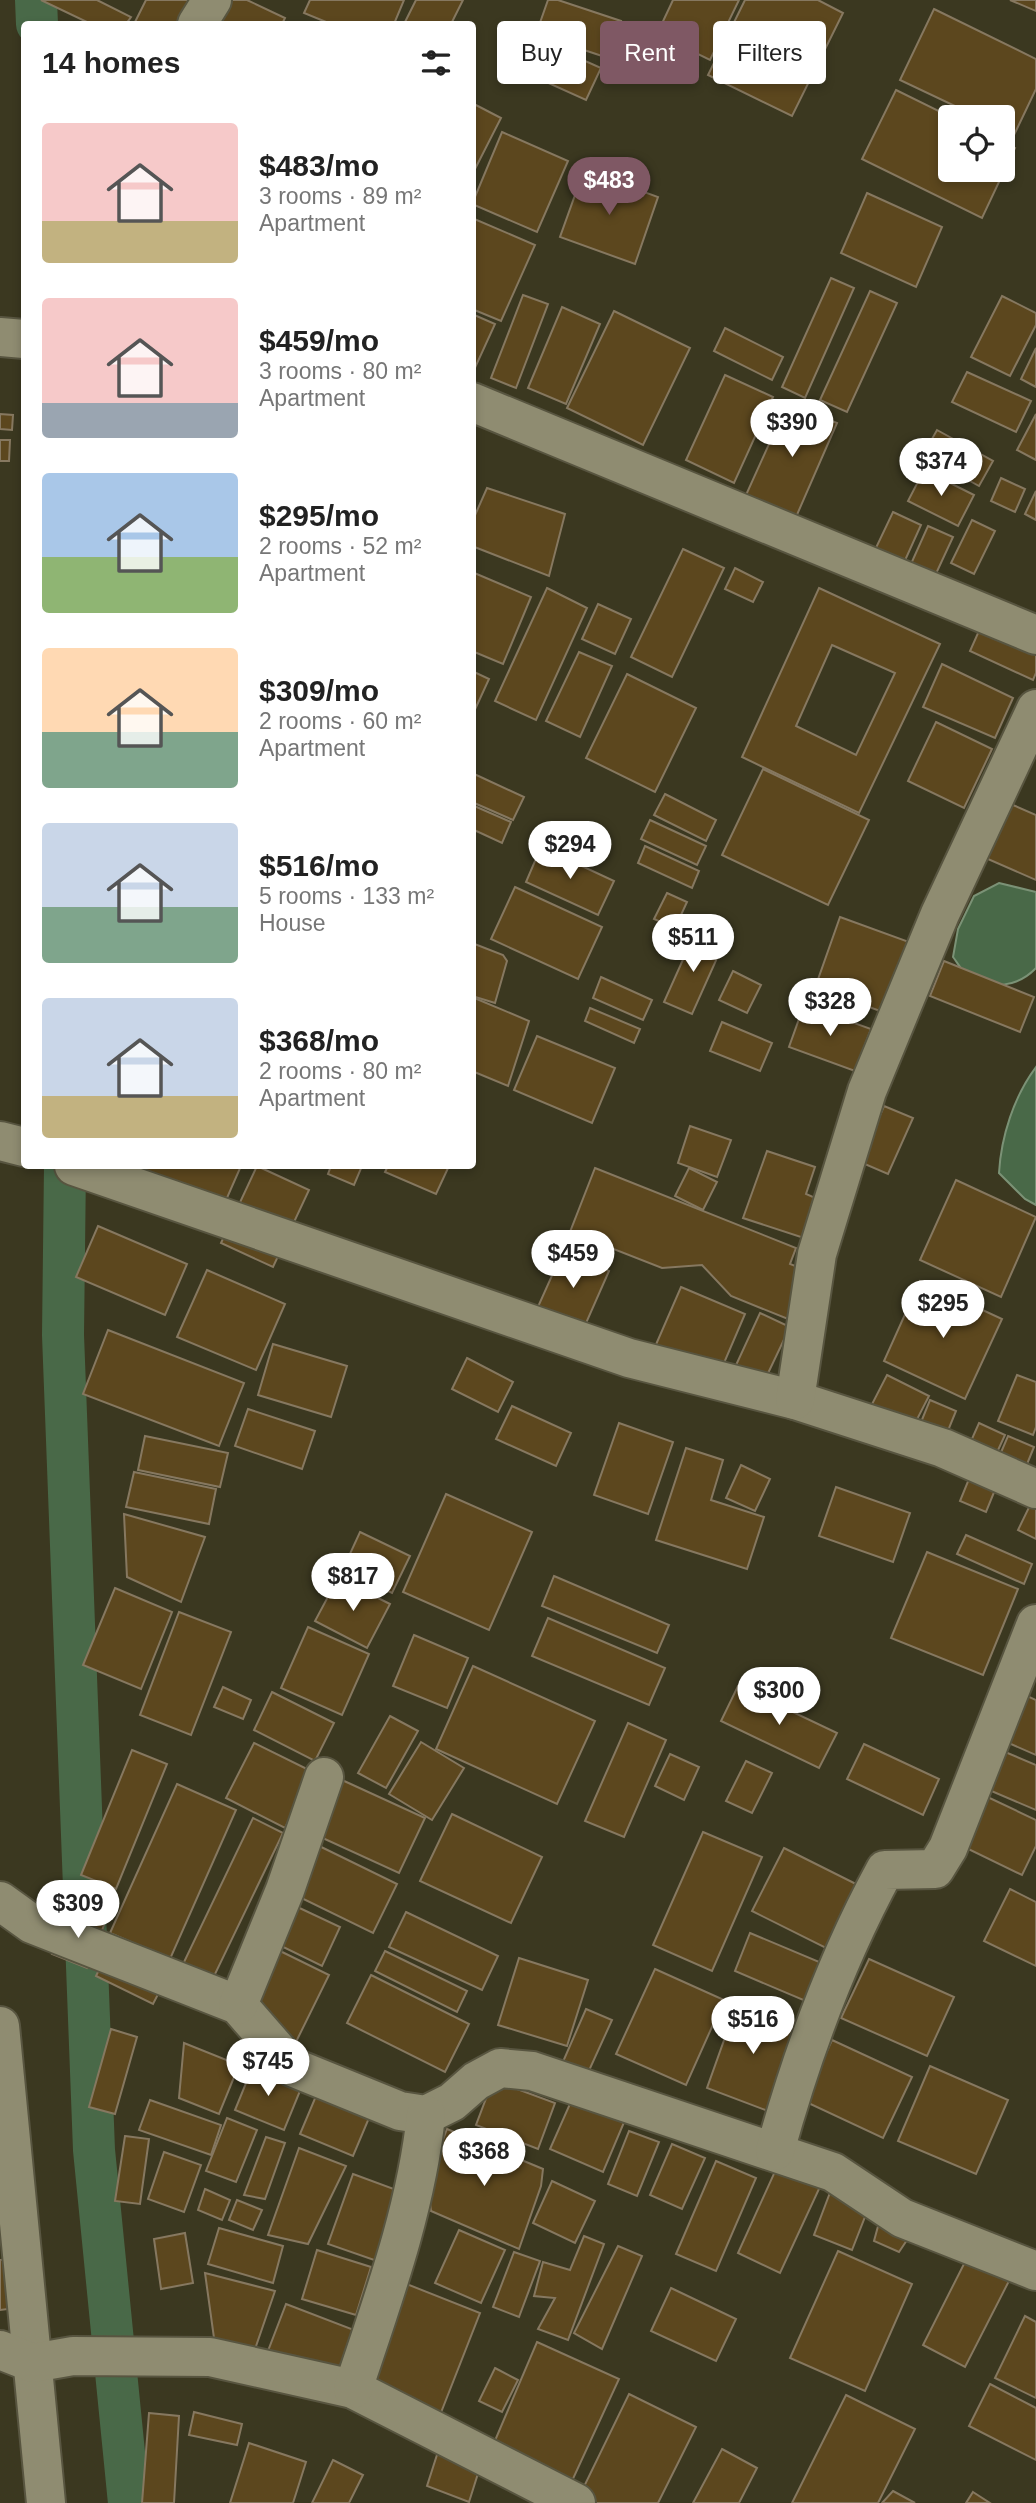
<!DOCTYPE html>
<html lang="en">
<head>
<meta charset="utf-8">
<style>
	body { margin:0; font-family:Arial,sans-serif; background:#f6f6f6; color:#222; height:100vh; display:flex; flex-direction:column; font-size:26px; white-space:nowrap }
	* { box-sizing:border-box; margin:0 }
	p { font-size:23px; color:#767676 }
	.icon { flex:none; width:38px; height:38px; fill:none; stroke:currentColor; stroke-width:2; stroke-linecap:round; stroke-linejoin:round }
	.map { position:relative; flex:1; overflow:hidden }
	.side { position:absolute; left:21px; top:21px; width:455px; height:1148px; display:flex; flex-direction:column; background:#fff; border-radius:7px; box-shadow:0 4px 10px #0003 }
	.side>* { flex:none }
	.hud { position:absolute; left:497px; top:21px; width:434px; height:63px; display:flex; gap:14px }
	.fabs { position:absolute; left:938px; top:105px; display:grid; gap:14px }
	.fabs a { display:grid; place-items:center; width:77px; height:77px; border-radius:7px; background:#fff; box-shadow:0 4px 10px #0003; font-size:35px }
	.price { position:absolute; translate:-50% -60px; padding:0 16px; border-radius:24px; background:#fff; color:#222; font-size:23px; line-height:46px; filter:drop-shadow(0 2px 4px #0008) }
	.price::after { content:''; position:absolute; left:50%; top:42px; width:21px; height:16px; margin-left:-10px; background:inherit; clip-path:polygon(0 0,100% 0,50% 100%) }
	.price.current { background:#7f5864; color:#fff }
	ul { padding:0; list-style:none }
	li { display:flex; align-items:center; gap:21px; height:175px; padding:0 21px }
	li span { display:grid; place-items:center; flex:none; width:196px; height:140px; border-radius:7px; color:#555 }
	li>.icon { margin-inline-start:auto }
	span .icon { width:84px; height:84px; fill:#fffc; stroke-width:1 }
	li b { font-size:30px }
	h2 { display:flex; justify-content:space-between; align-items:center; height:84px; padding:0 21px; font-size:30px }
	.chip { padding:0 24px; border-radius:7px; background:#fff; box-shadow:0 4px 10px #0003; font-size:24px; line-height:63px }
	.chip.current { background:#7f5864; color:#fff }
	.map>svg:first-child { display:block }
	.water { fill:#496948; stroke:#7b9276; stroke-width:2 }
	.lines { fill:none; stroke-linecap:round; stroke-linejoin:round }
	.canal { stroke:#496948; stroke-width:42 }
	.building { fill:#5c471e; stroke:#867860; stroke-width:2; fill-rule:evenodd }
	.street-casing { stroke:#585540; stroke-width:42 }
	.street { stroke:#8f8c71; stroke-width:38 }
</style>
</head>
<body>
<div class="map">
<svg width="1036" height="2503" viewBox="0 0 1036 2503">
	<rect width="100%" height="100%" fill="#3b3820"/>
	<g class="water">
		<path d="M999 883 1036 892V968C1018 987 990 991 967 975 962 971 957 962 953 957L958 929 974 896Z"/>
		<path d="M1036 1067V1205L1025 1199 999 1173C1001 1137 1014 1096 1036 1067Z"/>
	</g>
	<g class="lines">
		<g class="canal">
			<path d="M36 0 37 24"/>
			<path d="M65 1166 63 1335 94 2150 129 2503"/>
		</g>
	</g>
	<g class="building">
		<path d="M41 0H97L131 17 126 24H91Z"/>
		<path d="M146 0H195L183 24H134Z"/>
		<path d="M221 0H247L285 18 282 24H219Z"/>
		<path d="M310 0H404L394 24H331L304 13Z"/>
		<path d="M416 0H463L451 24H404Z"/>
		<path d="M548 0H558L621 21 608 58 536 34Z"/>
		<path d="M673 0H739L710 60 657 34Z"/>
		<path d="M745 0H818L843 13 792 116 708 75Z"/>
		<path d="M1010 0H1036V11Z"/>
		<path d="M934 9 1036 59V89L1014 135 1003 130V117H978L900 80Z"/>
		<path d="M538 40 601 68 586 100 524 72Z"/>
		<path d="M896 90 951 117 950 170H1003V143L1015 148 982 218 862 159Z"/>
		<path d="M472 103 501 118 474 171H472Z"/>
		<path d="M502 132 568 161 537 232 472 204Z"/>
		<path d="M584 170 658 197 635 264 560 237Z"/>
		<path d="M867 193 942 227 916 287 841 253Z"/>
		<path d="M472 218 535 245 501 321 472 309Z"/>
		<path d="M831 278 854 288 805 398 782 387Z"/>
		<path d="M870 291 897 303 847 412 820 400Z"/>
		<path d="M523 295 548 304 516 388 491 378Z"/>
		<path d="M1002 296 1036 313V325L1010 376 971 357Z"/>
		<path d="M562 307 600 324 566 404 528 388Z"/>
		<path d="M614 311 690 348 643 445 567 408Z"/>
		<path d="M472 314 495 324 474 370 472 369Z"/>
		<path d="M725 328 783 357 772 380 714 351Z"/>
		<path d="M1036 348V387L1021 379Z"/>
		<path d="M967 372 1031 401 1016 432 952 402Z"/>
		<path d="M725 375 773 397 734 483 686 460Z"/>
		<path d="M788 402 837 423 796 517 746 495Z"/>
		<path d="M0 414 13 415 12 430 0 429Z"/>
		<path d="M1036 414V460L1017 450Z"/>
		<path d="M937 430 993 461 979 486 923 455Z"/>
		<path d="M0 440H10L9 461H0Z"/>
		<path d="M924 470 974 495 958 526 908 501Z"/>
		<path d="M1001 478 1025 489 1015 512 991 501Z"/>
		<path d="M487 488 565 514 549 576 472 546V522Z"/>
		<path d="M1036 491V520L1025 514Z"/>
		<path d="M893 512 921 525 893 587 864 573Z"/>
		<path d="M972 520 995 531 974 574 951 563Z"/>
		<path d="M928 526 953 537 921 606 897 595Z"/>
		<path d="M683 549 724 568 672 677 631 657Z"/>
		<path d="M735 568 763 582 753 602 725 589Z"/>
		<path d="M472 572 531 597 503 664 472 651Z"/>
		<path d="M547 588 587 608 536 720 495 701Z"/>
		<path d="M819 588 940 644 859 813 742 757ZM832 645 895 673 856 755 796 726Z"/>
		<path d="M598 604 631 619 615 654 582 639Z"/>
		<path d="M991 604 1036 624V673L1033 680 970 651Z"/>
		<path d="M579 652 612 666 580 737 546 721Z"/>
		<path d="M942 664 1013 698 995 738 923 707Z"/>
		<path d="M472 671 489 679 472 716Z"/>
		<path d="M627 674 696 708 655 792 586 758Z"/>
		<path d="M936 722 992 749 964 808 908 781Z"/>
		<path d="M763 769 869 820 828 905 722 855Z"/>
		<path d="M472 773 524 797 513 820 472 802Z"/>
		<path d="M665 794 716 820 706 841 654 815Z"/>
		<path d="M1006 802 1036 815V880L981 856Z"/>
		<path d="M472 805 511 822 502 843 472 829Z"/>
		<path d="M650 820 706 846 697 865 641 839Z"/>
		<path d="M645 846 699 871 692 888 638 863Z"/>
		<path d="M541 847 614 881 598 915 526 882Z"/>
		<path d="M515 887 602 927 578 979 491 939Z"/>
		<path d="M667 893 687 902 675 928 654 919Z"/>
		<path d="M840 917 909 942 883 1012 815 988Z"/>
		<path d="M694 935 722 947 692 1014 664 1002Z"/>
		<path d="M472 943 503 955 507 961 495 1003 472 996Z"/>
		<path d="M944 961 1034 997 1020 1032 930 996Z"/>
		<path d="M733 971 761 985 747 1013 719 1000Z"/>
		<path d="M601 977 652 1000 643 1020 593 998Z"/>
		<path d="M472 997 529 1021 508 1086 472 1071Z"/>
		<path d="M804 1005 871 1029 855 1071 789 1047Z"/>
		<path d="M590 1008 640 1029 634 1043 585 1021Z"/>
		<path d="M722 1022 772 1043 760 1071 710 1051Z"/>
		<path d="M537 1036 615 1068 592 1123 514 1090Z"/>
		<path d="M884 1106 913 1118 888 1174 860 1162Z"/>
		<path d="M690 1126 731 1140 717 1177 678 1163Z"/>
		<path d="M767 1151 815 1167 806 1194 820 1200 807 1239 743 1218Z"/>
		<path d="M130 1166H241L223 1207Z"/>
		<path d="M257 1166 309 1190 273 1267 221 1243Z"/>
		<path d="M331 1166H362L354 1185 328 1174Z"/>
		<path d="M388 1166H449L436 1194 385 1172Z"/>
		<path d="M595 1168 796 1248 790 1264 808 1271 788 1319 731 1296 702 1265 662 1268 570 1232Z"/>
		<path d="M689 1168 717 1182 703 1210 675 1196Z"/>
		<path d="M956 1180 1036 1217 1001 1297 920 1260Z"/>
		<path d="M98 1226 187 1264 165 1315 76 1277Z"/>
		<path d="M563 1251 609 1271 583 1330 537 1309Z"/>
		<path d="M207 1270 285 1304 256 1370 177 1337Z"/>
		<path d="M920 1281 1002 1319 965 1399 884 1361Z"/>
		<path d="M681 1287 745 1314 715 1384 651 1356Z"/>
		<path d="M760 1313 790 1327 760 1390 731 1376Z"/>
		<path d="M108 1330 244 1383 219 1446 83 1394Z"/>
		<path d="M273 1344 347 1366 331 1417 258 1395Z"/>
		<path d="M467 1358 513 1382 498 1412 452 1389Z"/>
		<path d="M887 1375 929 1396 911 1431 869 1410Z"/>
		<path d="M1017 1375 1036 1382V1427L1033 1435 998 1421Z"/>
		<path d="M930 1400 956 1411 945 1438 919 1427Z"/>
		<path d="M512 1406 571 1433 556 1466 496 1439Z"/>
		<path d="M248 1409 315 1431 302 1469 235 1446Z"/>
		<path d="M619 1423 673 1442 648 1514 594 1495Z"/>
		<path d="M979 1423 1005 1435 993 1461 967 1450Z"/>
		<path d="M145 1436 228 1453 220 1487 138 1470Z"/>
		<path d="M1008 1436 1034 1447 1023 1474 996 1464Z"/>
		<path d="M686 1448 723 1460 711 1500 764 1517 747 1569 656 1540Z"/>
		<path d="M741 1465 770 1479 755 1511 726 1498Z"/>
		<path d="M134 1472 216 1489 209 1524 126 1507Z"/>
		<path d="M971 1474 997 1485 986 1512 960 1501Z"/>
		<path d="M836 1487 910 1513 893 1562 819 1536Z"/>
		<path d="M1036 1493V1539L1018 1530Z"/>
		<path d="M446 1494 532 1532 489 1630 403 1592Z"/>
		<path d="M124 1514 205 1537 181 1602 127 1577Z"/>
		<path d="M360 1532 410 1556 392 1593 343 1569Z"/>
		<path d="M966 1535 1032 1564 1024 1584 957 1554Z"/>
		<path d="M927 1552 1018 1589 983 1675 891 1638Z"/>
		<path d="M554 1576 669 1625 657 1653 542 1606Z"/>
		<path d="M338 1578 390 1604 367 1648 315 1621Z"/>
		<path d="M115 1588 172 1612 141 1689 83 1665Z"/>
		<path d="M179 1612 231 1632 191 1735 140 1715Z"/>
		<path d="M548 1618 665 1668 649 1705 532 1656Z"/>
		<path d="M308 1627 369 1654 342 1715 281 1688Z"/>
		<path d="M414 1635 468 1658 447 1708 393 1686Z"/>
		<path d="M473 1666 595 1721 557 1804 436 1749Z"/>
		<path d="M738 1686 837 1733 819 1768 721 1721Z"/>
		<path d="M223 1687 251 1700 243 1719 214 1707Z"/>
		<path d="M1014 1690 1036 1700V1755L995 1737Z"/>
		<path d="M272 1692 334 1723 315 1761 254 1730Z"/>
		<path d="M390 1716 418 1731 386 1788 358 1773Z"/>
		<path d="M628 1723 666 1740 624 1837 585 1821Z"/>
		<path d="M421 1742 464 1768 432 1820 389 1794Z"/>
		<path d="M254 1743 313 1772 285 1828 226 1798Z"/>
		<path d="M864 1744 939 1779 923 1815 847 1779Z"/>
		<path d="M998 1749 1036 1765V1810L982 1787Z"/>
		<path d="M132 1750 167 1764 116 1889 81 1875Z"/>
		<path d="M670 1754 699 1767 684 1800 655 1786Z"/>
		<path d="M746 1761 772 1773 752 1813 726 1801Z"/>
		<path d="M342 1780 425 1818 399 1873 316 1835Z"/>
		<path d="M177 1784 236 1810 170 1959 110 1933Z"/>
		<path d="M979 1793 1036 1820V1846L1022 1875 956 1843Z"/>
		<path d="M452 1814 542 1857 511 1923 420 1881Z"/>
		<path d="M253 1818 283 1833 203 1999 173 1985Z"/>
		<path d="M703 1832 762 1857 712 1971 653 1945Z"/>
		<path d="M309 1841 397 1884 373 1933 285 1890Z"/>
		<path d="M784 1848 862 1887 830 1950 752 1911Z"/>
		<path d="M1010 1889 1036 1902V1966L984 1941Z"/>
		<path d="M291 1904 340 1927 322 1966 273 1942Z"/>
		<path d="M70 1911 104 1925 87 1968 52 1954Z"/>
		<path d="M406 1912 498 1956 482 1990 389 1947Z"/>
		<path d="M750 1933 824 1964 808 2002 735 1971Z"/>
		<path d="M110 1947 168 1975 153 2004 96 1976Z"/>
		<path d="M272 1947 329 1975 290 2054 233 2027Z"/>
		<path d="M385 1951 467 1991 457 2012 375 1971Z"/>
		<path d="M519 1958 588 1980 567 2046 498 2025Z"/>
		<path d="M869 1959 954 1997 927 2056 841 2018Z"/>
		<path d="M655 1969 724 2000 686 2085 616 2054Z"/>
		<path d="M371 1975 469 2024 445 2072 347 2023Z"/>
		<path d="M738 2001 800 2023 768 2111 707 2088Z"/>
		<path d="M586 2009 612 2020 587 2075 562 2064Z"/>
		<path d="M111 2029 137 2037 115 2114 89 2107Z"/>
		<path d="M832 2040 912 2077 883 2138 804 2101Z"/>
		<path d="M184 2043 239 2065 219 2114 179 2098Z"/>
		<path d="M253 2066 302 2086 284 2130 235 2110Z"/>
		<path d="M930 2066 1008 2100 976 2174 898 2141Z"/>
		<path d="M493 2080 555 2103 538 2149 476 2125Z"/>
		<path d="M316 2096 369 2118 353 2156 300 2134Z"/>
		<path d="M573 2097 625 2120 603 2172 550 2149Z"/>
		<path d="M150 2100 221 2125 211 2155 139 2130Z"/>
		<path d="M227 2118 257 2130 236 2182 206 2171Z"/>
		<path d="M447 2129 543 2169 541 2186 519 2249 431 2211 427 2181Z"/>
		<path d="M629 2131 659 2142 637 2196 608 2184Z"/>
		<path d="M125 2136 149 2139 140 2204 115 2201Z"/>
		<path d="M266 2137 285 2143 265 2199 244 2195Z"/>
		<path d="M672 2144 705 2158 682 2209 650 2195Z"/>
		<path d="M299 2148 346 2166 308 2244 268 2235Z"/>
		<path d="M164 2152 201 2165 184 2212 148 2199Z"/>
		<path d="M782 2156 825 2176 780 2273 738 2253Z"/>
		<path d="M716 2161 756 2178 716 2271 676 2254Z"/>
		<path d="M353 2174 402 2192 377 2261 328 2244Z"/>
		<path d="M552 2181 595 2201 575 2243 533 2223Z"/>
		<path d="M205 2189 230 2200 222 2220 198 2210Z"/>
		<path d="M831 2190 870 2204 852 2250 814 2235Z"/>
		<path d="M237 2200 262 2210 253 2230 229 2220Z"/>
		<path d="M883 2208 917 2225 899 2252 874 2241Z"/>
		<path d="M219 2228 283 2246 273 2283 208 2264Z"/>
		<path d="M459 2230 505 2250 481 2303 435 2283Z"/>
		<path d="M185 2233 193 2283 161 2289 154 2239Z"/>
		<path d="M584 2236 604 2244 568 2340 538 2329 555 2298 534 2296 543 2262 570 2270Z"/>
		<path d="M618 2246 642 2256 602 2349 574 2333Z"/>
		<path d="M317 2250 371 2267 356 2315 302 2299Z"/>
		<path d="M838 2251 912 2284 865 2391 790 2358Z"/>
		<path d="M514 2252 540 2261 519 2317 493 2307Z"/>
		<path d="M968 2256 1011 2277 965 2367 923 2345Z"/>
		<path d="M10 2259 16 2308 0 2310V2260Z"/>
		<path d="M205 2273 275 2291 255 2349 214 2338Z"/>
		<path d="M399 2281 480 2313 431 2438 350 2407Z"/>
		<path d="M671 2288 736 2319 716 2361 651 2331Z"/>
		<path d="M286 2304 354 2330 332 2389 263 2364Z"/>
		<path d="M1025 2316 1036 2322V2398L995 2378Z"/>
		<path d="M537 2342 619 2379 566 2494 488 2457Z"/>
		<path d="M495 2368 518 2380 502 2412 479 2401Z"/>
		<path d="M990 2384 1036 2408V2460L969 2426Z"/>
		<path d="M629 2394 696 2427 658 2503H576Z"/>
		<path d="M846 2395 915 2429 878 2503H792Z"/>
		<path d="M194 2412 242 2424 237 2445 189 2435Z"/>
		<path d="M149 2413 179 2416 174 2503H142Z"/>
		<path d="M444 2433 486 2448 469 2502 427 2486Z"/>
		<path d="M249 2443 306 2462 293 2503H230Z"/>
		<path d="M722 2449 757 2468 739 2503H693Z"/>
		<path d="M333 2460 363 2475 349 2503H312Z"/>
		<path d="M893 2491 915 2503H882Z"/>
		<path d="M973 2492 990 2503H966Z"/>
	</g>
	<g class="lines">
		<defs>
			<g id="street">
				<path d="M197 24 212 0"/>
				<path d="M0 337 24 339"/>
				<path d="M472 402 1036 635"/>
				<path d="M0 1141 24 1147"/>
				<path d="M74 1166 629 1358 795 1400 943 1448 1036 1489"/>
				<path d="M795 1400 817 1254 867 1091 940 914 1036 709"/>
				<path d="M0 1901 32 1924 238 2005 292 2067 400 2111 426 2115 452 2102 476 2081 500 2068 532 2071 833 2172 902 2218 1036 2271"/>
				<path d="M238 2005 285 1890 324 1777"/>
				<path d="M0 2026 46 2503"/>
				<path d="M775 2151C802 2054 837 1958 885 1870L935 1869 948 1848 1036 1624"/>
				<path d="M0 2350 33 2363 73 2356 210 2357 353 2389 576 2503"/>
				<path d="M353 2389C383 2299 416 2210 426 2115"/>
			</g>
		</defs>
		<use href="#street" class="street-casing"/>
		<use href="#street" class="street"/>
	</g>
</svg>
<div class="fabs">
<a><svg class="icon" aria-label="locate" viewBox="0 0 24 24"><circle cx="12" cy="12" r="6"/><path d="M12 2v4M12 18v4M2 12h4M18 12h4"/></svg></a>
</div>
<b class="price current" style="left:609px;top:217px">$483</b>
<b class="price" style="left:792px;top:459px">$390</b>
<b class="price" style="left:941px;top:498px">$374</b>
<b class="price" style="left:570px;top:881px">$294</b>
<b class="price" style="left:693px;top:974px">$511</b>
<b class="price" style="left:830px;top:1038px">$328</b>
<b class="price" style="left:573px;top:1290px">$459</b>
<b class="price" style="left:943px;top:1340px">$295</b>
<b class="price" style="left:353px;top:1613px">$817</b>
<b class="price" style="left:779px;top:1727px">$300</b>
<b class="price" style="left:78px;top:1940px">$309</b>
<b class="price" style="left:753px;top:2056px">$516</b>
<b class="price" style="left:268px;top:2098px">$745</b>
<b class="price" style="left:484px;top:2188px">$368</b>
<div class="hud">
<a class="chip">Buy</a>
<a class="chip current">Rent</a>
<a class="chip">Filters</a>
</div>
<section class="side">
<h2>14 homes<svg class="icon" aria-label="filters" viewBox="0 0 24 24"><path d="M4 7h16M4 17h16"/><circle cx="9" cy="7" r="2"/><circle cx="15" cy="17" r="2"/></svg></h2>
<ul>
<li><span style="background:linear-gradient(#f6c9c9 70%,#c2b280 0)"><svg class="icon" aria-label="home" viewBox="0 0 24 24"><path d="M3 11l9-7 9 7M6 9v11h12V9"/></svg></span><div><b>$483/mo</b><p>3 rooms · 89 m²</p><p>Apartment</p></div></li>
<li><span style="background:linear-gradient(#f6c9c9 75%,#9aa5b1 0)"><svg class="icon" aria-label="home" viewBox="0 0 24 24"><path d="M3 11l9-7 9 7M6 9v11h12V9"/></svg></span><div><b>$459/mo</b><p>3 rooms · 80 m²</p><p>Apartment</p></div></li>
<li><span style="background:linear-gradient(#a9c7e8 60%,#8fb573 0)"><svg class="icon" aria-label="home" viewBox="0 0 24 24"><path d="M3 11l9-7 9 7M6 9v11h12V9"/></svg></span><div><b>$295/mo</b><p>2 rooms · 52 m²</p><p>Apartment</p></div></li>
<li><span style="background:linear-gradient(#ffd9b3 60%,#7fa58c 0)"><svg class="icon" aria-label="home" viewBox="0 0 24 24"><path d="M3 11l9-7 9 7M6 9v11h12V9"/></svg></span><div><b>$309/mo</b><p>2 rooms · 60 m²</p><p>Apartment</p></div></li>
<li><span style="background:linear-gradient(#c9d6e8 60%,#7fa58c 0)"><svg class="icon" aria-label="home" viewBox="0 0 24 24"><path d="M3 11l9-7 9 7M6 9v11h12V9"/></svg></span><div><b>$516/mo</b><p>5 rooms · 133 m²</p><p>House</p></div></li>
<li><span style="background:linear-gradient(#c9d6e8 70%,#c2b280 0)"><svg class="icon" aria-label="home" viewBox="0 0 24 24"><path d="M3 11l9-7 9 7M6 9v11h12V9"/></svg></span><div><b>$368/mo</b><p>2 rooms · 80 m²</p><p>Apartment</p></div></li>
</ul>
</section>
</div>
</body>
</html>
